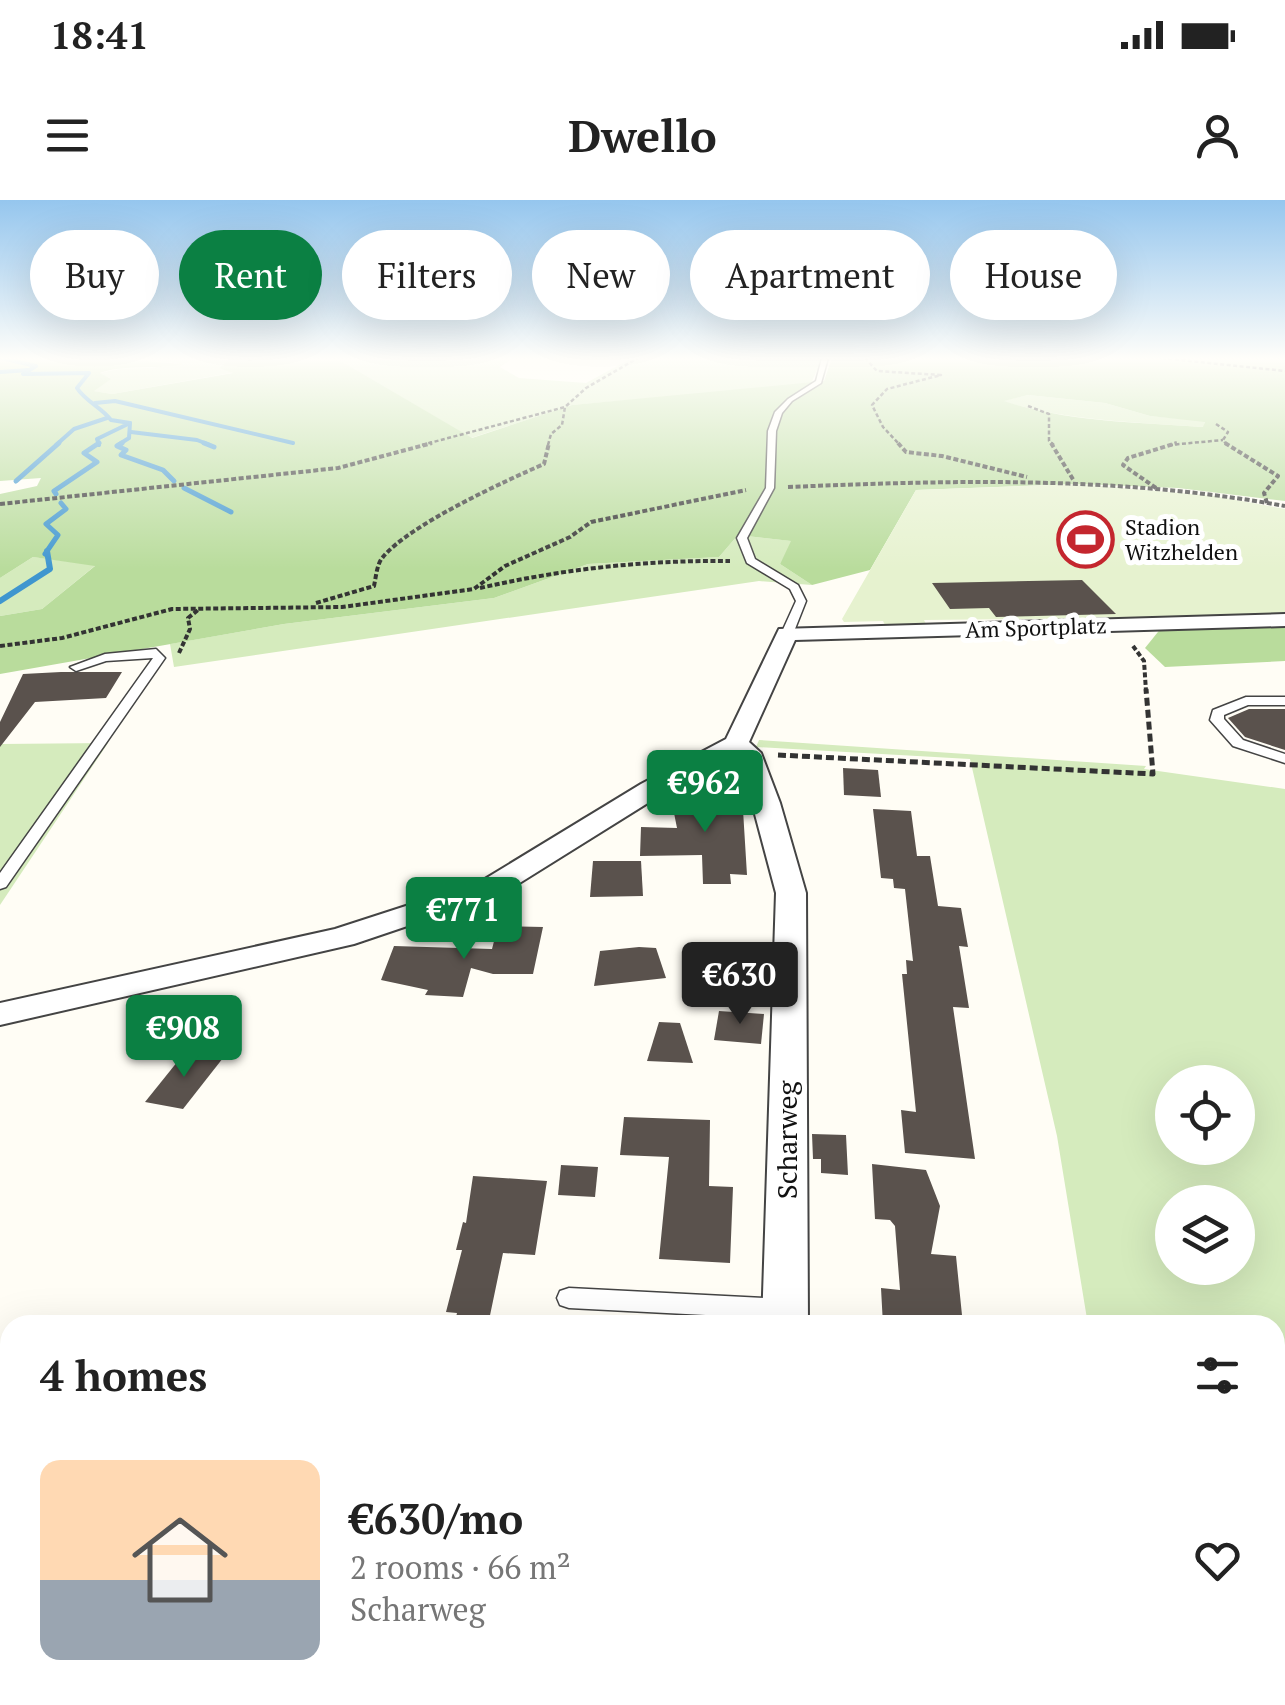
<!DOCTYPE html>
<html lang="en">
<head>
<meta charset="utf-8">
<style>
	body { margin:0; font-family:"PT Serif",serif; background:#f2f2f2; color:#222; height:100vh; display:flex; flex-direction:column; font-size:38px; white-space:nowrap }
	* { box-sizing:border-box; margin:0 }
	p { font-size:32px; color:#767676 }
	.icon { flex:none; width:55px; height:55px; fill:none; stroke:currentColor; stroke-width:2; stroke-linecap:round; stroke-linejoin:round }
	.map { position:relative; flex:1; overflow:hidden }
	.drawer { position:absolute; left:0px; top:1115px; width:1285px; height:390px; display:flex; flex-direction:column; background:#fff; border-radius:30px 30px 0 0; box-shadow:0 10px 40px #0002 }
	.drawer>* { flex:none }
	.top-card { position:absolute; left:30px; top:30px; width:1225px; height:90px; display:flex; gap:20px }
	.fabs { position:absolute; left:1155px; top:865px; display:grid; gap:20px }
	.fabs a { display:grid; place-items:center; width:100px; height:100px; border-radius:50%; background:#fff; box-shadow:0 10px 40px #0002; font-size:50px }
	.price { position:absolute; translate:-50% -85px; padding:0 22px; border-radius:10px; background:#0b8043; color:#fff; font-size:32px; line-height:65px; filter:drop-shadow(0 2px 5px #0008) }
	.price::after { content:''; position:absolute; left:50%; top:60px; width:30px; height:22px; margin-left:-15px; background:inherit; clip-path:polygon(0 0,100% 0,50% 100%) }
	.price.active { background:#222; color:#fff }
	ul { padding:0; list-style:none }
	li { display:flex; align-items:center; gap:30px; height:250px; padding:0 40px }
	li+li { border-top:2px solid #e0e0e0 }
	li span { display:grid; place-items:center; flex:none; width:280px; height:200px; border-radius:20px; color:#555 }
	li>.icon { margin-inline-start:auto }
	span .icon { width:120px; height:120px; fill:#fffc; stroke-width:1 }
	li b { font-size:42px }
	h2 { display:flex; justify-content:space-between; align-items:center; height:120px; padding:0 40px; font-size:42px }
	.pill { padding:0 35px; border-radius:45px; background:#fff; box-shadow:0 10px 40px #0002; font-size:35px; line-height:90px }
	.pill.active { background:#0b8043; color:#fff }
	.status { display:flex; justify-content:space-between; align-items:center; height:70px; padding:0 50px; background:#fff; direction:ltr }
	.status svg { height:28px; fill:currentColor }
	header { display:flex; justify-content:space-between; align-items:center; height:130px; padding:0 40px; background:#fff; font-size:45px; font-weight:800 }
	.map>svg:first-child { display:block }
	.green { fill:#d5ebbd; fill-rule:evenodd }
	.forest { fill:#b9dc9c; fill-rule:evenodd }
	.pitch { fill:#e6f2cf }
	.lines { fill:none; stroke-linecap:round; stroke-linejoin:round }
	.stream-far2 { stroke:#3f96cf; stroke-width:4 }
	.stream-far1 { stroke:#3f96cf; stroke-width:5 }
	.stream { stroke:#3f96cf; stroke-width:6 }
	.building { fill:#5a524d }
	.lane-casing { stroke:#444; stroke-width:3 }
	.street-casing { stroke:#444; stroke-width:4 }
	.path-far2 { stroke:#333; stroke-width:2.5; stroke-dasharray:4 2.5; stroke-linecap:butt }
	.path-far1 { stroke:#333; stroke-width:4; stroke-dasharray:5 2.5; stroke-linecap:butt }
	.path { stroke:#333; stroke-width:5; stroke-dasharray:8 4; stroke-linecap:butt }
	.lane { fill:#fff; fill-rule:evenodd }
	.street { fill:#fff; fill-rule:evenodd }
	.labels { text-anchor:middle; dominant-baseline:central; stroke-width:10; stroke-linejoin:round; paint-order:stroke }
	.far-poi-label { font-size:22px; fill:#111; stroke:#fff; text-anchor:start }
	.far-street-label { font-size:22px; fill:#111; stroke:#fff }
	.street-label { font-size:28px; fill:#111; stroke:#fff }
</style>
</head>
<body>
<div class="status"><b>18:41</b><svg viewBox="0 0 49 12"><path d="M0 12V9h3v3zM5 12V6h3v6zM10 12V3h3v9zM15 12V0h3v12zM26 1h20v11H26zM47 4h2v5h-2z"/></svg></div>
<header><svg class="icon" aria-label="menu" viewBox="0 0 24 24"><path d="M4 6h16M4 12h16M4 18h16"/></svg>Dwello<svg class="icon" aria-label="person" viewBox="0 0 24 24"><circle cx="12" cy="8" r="4"/><path d="M4 21q1-7 8-7t8 7"/></svg></header>
<div class="map">
<svg width="1285" height="1505" viewBox="0 0 1285 1505">
	<rect width="100%" height="100%" fill="#fffdf5"/>
	<g class="green">
		<path d="M107 158H230L219 168 236 172 112 194 93 191 110 178 99 174C124 164 152 172 178 163Z"/>
		<path d="M318 158H513L500 167 519 178 586 183 632 158H822L811 184 572 205 471 238 341 161Z"/>
		<path d="M1028 195 1105 203 1150 216 1205 221 1204 227C1135 222 1069 221 1002 201Z"/>
		<path d="M738 335 792 341 780 364 812 385 759 381 174 467 170 444 284 424 494 398 588 364 719 357Z"/>
		<path d="M33 357 96 365 42 409 0 416V378Z"/>
		<path d="M759 540 1146 566 1144 569 1285 589V1505H1209L1208 1495H1275V1125H1088L1057 936 970 559 756 547ZM1172 882H1238V948H1172ZM1172 1002H1238V1068H1172Z"/>
		<path d="M108 543 0 705V544Z"/>
	</g>
	<g class="forest">
		<path d="M0 158H107L183 164C156 170 125 164 100 173L111 179 94 191 112 194 233 173 219 168 230 158 341 161 472 238 572 205 824 181 832 158H1285V301L1178 288 1079 284 916 290 870 370 812 385 780 364 791 341 738 335 719 357 588 364 494 398 284 424 0 474V416L42 409 95 366 33 357 0 378V294L37 286 41 278 0 281ZM1028 195 1105 203 1150 216 1205 222 1203 227C1135 222 1069 222 1004 201Z"/>
		<path d="M1285 424V461L1165 467 1145 448 1162 427Z"/>
	</g>
	<path class="pitch" d="M1079 284 1214 296 1285 309V412L1234 417 924 420 926 424 885 425 883 421 844 422 842 419 916 290Z"/>
	<g class="lines">
		<g class="stream-far2">
			<path d="M1 158 36 166 23 174 89 173 77 188C85 201 101 207 111 220L130 223 97 239 99 245"/>
			<path d="M0 172 29 170"/>
			<path d="M95 203 115 201 293 243"/>
			<path d="M131 232 197 240 210 245"/>
			<path d="M56 245 74 229 107 218"/>
			<path d="M118 245 129 238 130 223"/>
		</g>
		<g class="stream-far1">
			<path d="M122 243 117 246 126 250 121 255 163 270 174 281"/>
			<path d="M204 243 214 247"/>
			<path d="M16 281 59 243"/>
			<path d="M184 288 231 312"/>
			<path d="M56 294 54 291 97 262 84 253 99 243"/>
			<path d="M45 354 58 335 46 324 66 309 61 303"/>
		</g>
		<path class="stream" d="M0 401 50 369 47 351"/>
	</g>
	<g class="building">
		<path d="M1082 380 1116 414 996 417 989 408 950 409 932 383Z"/>
		<path d="M61 472H122L106 498 35 502 0 547V522L23 474Z"/>
		<path d="M1249 509H1285V550L1245 537 1228 518Z"/>
		<path d="M843 568 878 570 881 597 844 595Z"/>
		<path d="M736 586 743 610 747 675 730 674 731 684H703L702 655 640 656 641 627 677 628 673 608 695 607 692 595 704 594 702 588Z"/>
		<path d="M873 609 911 611 917 656H930L938 706 961 708 968 747 959 746 969 808 953 807 975 959 905 953 901 910 916 912 902 774H907L906 760 913 761 905 689 894 688 893 679 881 678Z"/>
		<path d="M593 661H641L643 696 590 697Z"/>
		<path d="M498 726 543 727 533 774H493L471 768 463 797 425 795 428 790 381 780 394 746 492 749Z"/>
		<path d="M639 747 656 748 666 778 594 786 600 751Z"/>
		<path d="M719 811 764 814 761 844 714 840Z"/>
		<path d="M659 822 680 823 693 863 647 861Z"/>
		<path d="M186 851 223 858 183 909 145 902Z"/>
		<path d="M624 917 710 920 709 986 733 987 730 1063 659 1059 669 957 620 955Z"/>
		<path d="M812 934 846 935 848 975 821 973V959H813Z"/>
		<path d="M872 964 926 970 940 1006 931 1054 956 1056 963 1125H883L881 1088 900 1090 895 1026 890 1020 875 1019Z"/>
		<path d="M561 965 598 967 595 997 558 995Z"/>
		<path d="M473 976 547 981 535 1055 503 1053 488 1125H454L457 1113 446 1112 462 1050H456L463 1022 466 1023Z"/>
	</g>
	<g class="lines">
		<defs>
			<g id="lane">
				<path d="M822 158H828L821 183 792 201 782 213 776 231 774 288 747 338 755 359 798 385 806 401 793 434 787 437 781 434 796 401 790 389 747 363 737 338 766 288 768 231 775 212 788 199 816 181Z"/>
				<path d="M156 449 165 458 6 687 0 689V673L153 458 106 461 76 471 70 467 105 454Z"/>
				<path d="M1285 497V505H1248L1224 515V519L1243 540 1285 554V563L1233 546 1210 520 1213 510 1246 497Z"/>
				<path d="M569 1088 783 1099 792 1102 795 1109 792 1116 783 1119 569 1108 560 1105 557 1098 560 1091Z"/>
			</g>
			<g id="street">
				<path d="M1285 414V426L795 440 749 542 761 553 780 603 806 693 808 1125H762L776 693 752 603 734 555 659 596 502 694 354 744 0 825V803L335 729 480 682 641 584 726 539 779 429Z"/>
				<path d="M764 1495H822L823 1505H763Z"/>
			</g>
		</defs>
		<use href="#lane" class="lane-casing"/>
		<use href="#street" class="street-casing"/>
		<g class="path-far2">
			<path d="M865 158 877 171 941 175 887 189 872 205 883 227 900 245"/>
			<path d="M1162 158 1285 171"/>
			<path d="M1028 206 1049 214V241L1054 245"/>
			<path d="M1216 224 1228 232 1223 240 1227 245"/>
			<path d="M422 245 565 207 586 188 638 158"/>
			<path d="M548 245 551 234 562 225 565 207"/>
			<path d="M1169 245 1223 240"/>
		</g>
		<g class="path-far1">
			<path d="M898 243 906 252 942 256 1027 277"/>
			<path d="M1051 243 1074 281"/>
			<path d="M1225 243 1278 276 1264 293 1267 303"/>
			<path d="M788 287C956 280 1119 276 1285 306"/>
			<path d="M1156 288 1123 265 1128 258 1177 243"/>
			<path d="M0 304 338 268 432 243"/>
			<path d="M480 388C563 369 645 360 730 361"/>
			<path d="M316 403 374 386C376 377 377 363 383 357 409 325 505 281 544 264L549 243"/>
			<path d="M0 446 62 438 172 409 342 407 474 389 505 366 570 337 591 322 746 290"/>
			<path d="M1133 446 1144 461 1146 491"/>
			<path d="M179 453 190 429 188 418 198 410"/>
		</g>
		<path class="path" d="M778 555 1153 574 1146 489"/>
		<use href="#lane" class="lane"/>
		<use href="#street" class="street"/>
	</g>
	<linearGradient id="sky" x2="0" y2="1"><stop stop-color="#95c6ee"/><stop offset="0.43" stop-color="#fffefa"/><stop offset="1" stop-color="#fffefa" stop-opacity="0"/></linearGradient>
	<rect width="1285" height="369" fill="url(#sky)"/>
	<defs>
		<symbol id="stadium-ring" viewBox="-11 -11 22 22"><circle r="9.5" fill="#fff" stroke="#c4262e" stroke-width="1.5"/><path d="M0-5a6.5 5 0 1 0 0 10a6.5 5 0 1 0 0-10ZM-3.5-1.8h7v3.6h-7Z" fill="#c4262e"/></symbol>
	</defs>
	<g fill-rule="evenodd">
		<use href="#stadium-ring" x="1054" y="308" width="63" height="63"/>
	</g>
	<g class="labels">
		<g class="far-poi-label">
			<text x="1125" y="326">Stadion<tspan x="1125" dy="25">Witzhelden</tspan></text>
		</g>
		<g class="far-street-label">
			<text transform="translate(1036 427) rotate(-2)">Am Sportplatz</text>
		</g>
		<g class="street-label">
			<text transform="translate(786 940) rotate(-90)">Scharweg</text>
		</g>
	</g>
</svg>
<div class="fabs">
<a><svg class="icon" aria-label="locate" viewBox="0 0 24 24"><circle cx="12" cy="12" r="6"/><path d="M12 2v4M12 18v4M2 12h4M18 12h4"/></svg></a>
<a><svg class="icon" aria-label="layers" viewBox="0 0 24 24"><path d="M12 4l9 5-9 5-9-5zM3 14l9 5 9-5"/></svg></a>
</div>
<b class="price" style="left:705px;top:635px">€962</b>
<b class="price" style="left:464px;top:762px">€771</b>
<b class="price active" style="left:740px;top:827px">€630</b>
<b class="price" style="left:184px;top:880px">€908</b>
<div class="top-card">
<a class="pill">Buy</a>
<a class="pill active">Rent</a>
<a class="pill">Filters</a>
<a class="pill">New</a>
<a class="pill">Apartment</a>
<a class="pill">House</a>
</div>
<section class="drawer">
<h2>4 homes<svg class="icon" aria-label="filters" viewBox="0 0 24 24"><path d="M4 7h16M4 17h16"/><circle cx="9" cy="7" r="2"/><circle cx="15" cy="17" r="2"/></svg></h2>
<ul>
<li><span style="background:linear-gradient(#ffd9b3 60%,#9aa5b1 0)"><svg class="icon" aria-label="home" viewBox="0 0 24 24"><path d="M3 11l9-7 9 7M6 9v11h12V9"/></svg></span><div><b>€630/mo</b><p>2 rooms · 66 m²</p><p>Scharweg</p></div><svg class="icon" aria-label="heart" viewBox="0 0 24 24"><path d="M12 20l-8-8c-3-5 5-10 8-4 3-6 11-1 8 4z"/></svg></li>
</ul>
</section>
</div>
</body>
</html>
